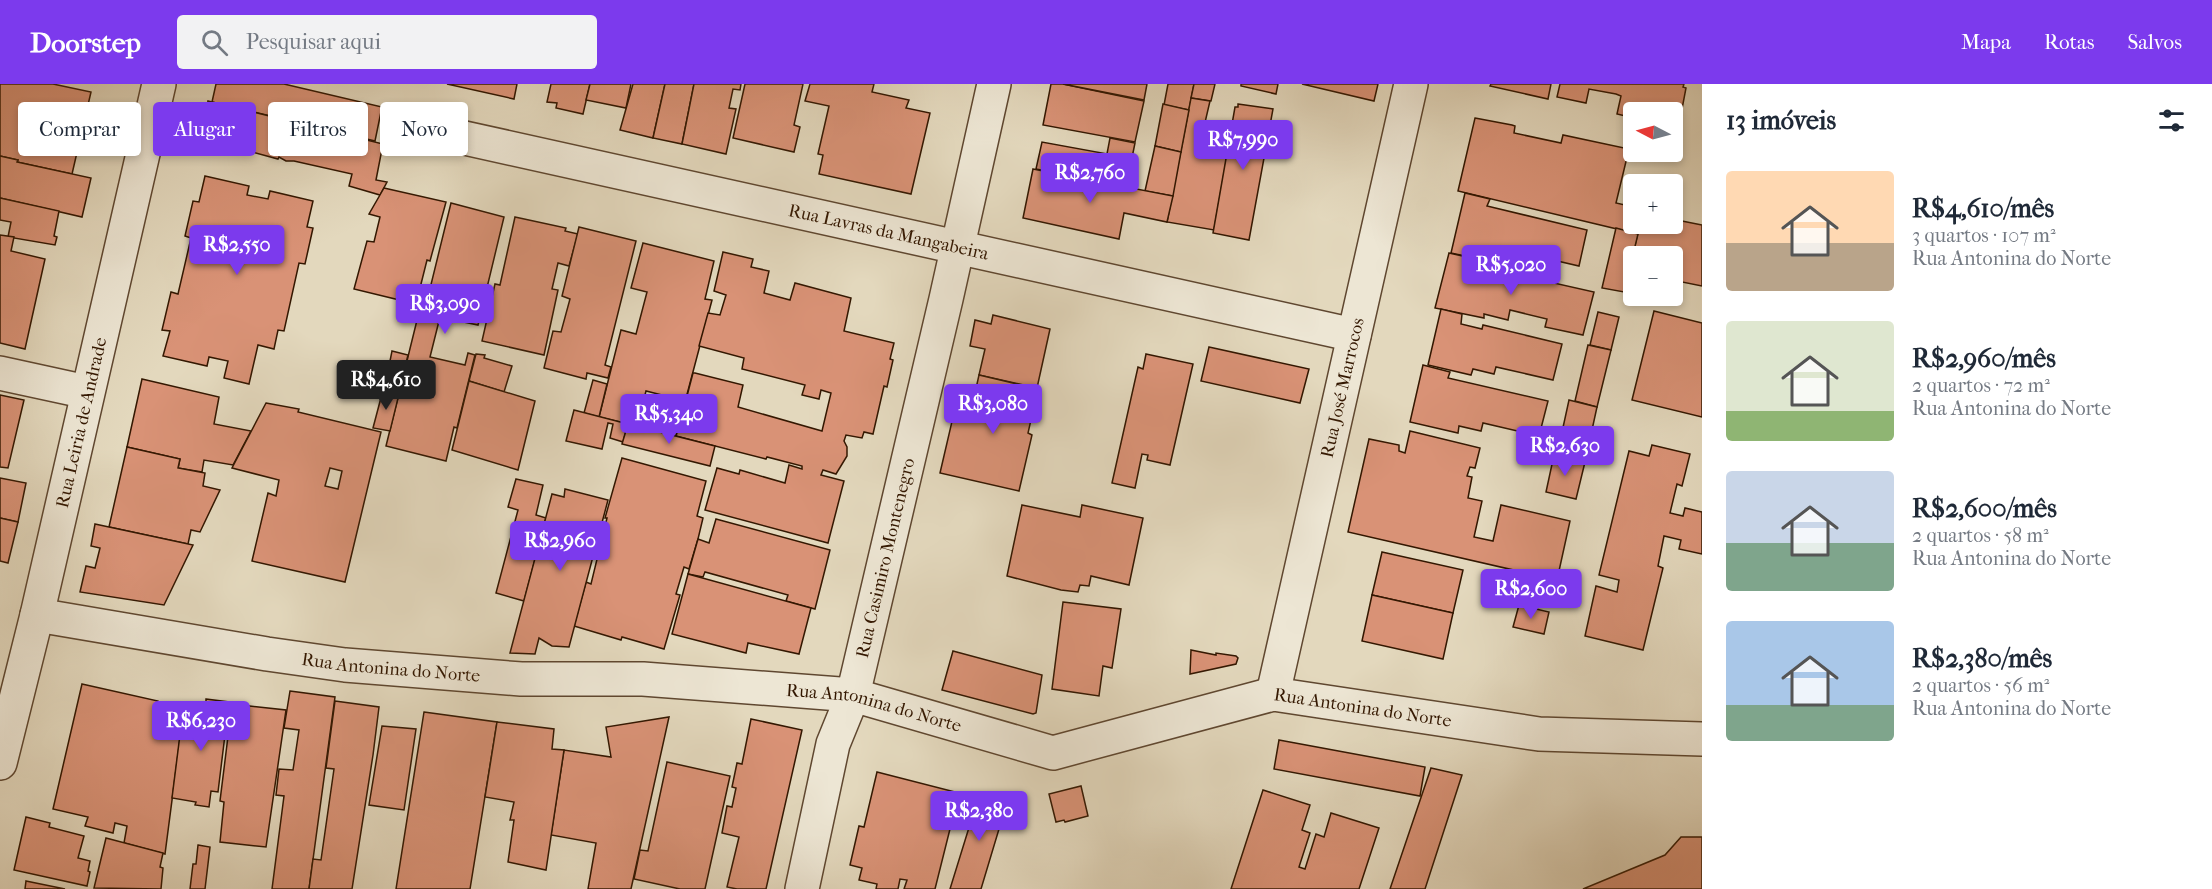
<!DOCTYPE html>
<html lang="pt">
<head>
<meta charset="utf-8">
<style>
	body { margin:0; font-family:"IM FELL French Canon",serif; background:#f2f2f3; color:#1f2937; height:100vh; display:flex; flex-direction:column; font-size:22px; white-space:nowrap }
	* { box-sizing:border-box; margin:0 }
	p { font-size:20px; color:#747a83 }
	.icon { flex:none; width:33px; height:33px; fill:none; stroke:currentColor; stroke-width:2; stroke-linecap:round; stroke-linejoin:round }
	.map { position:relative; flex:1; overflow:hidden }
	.side { display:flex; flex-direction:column; background:#fff; width:510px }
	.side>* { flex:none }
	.guide { position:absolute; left:18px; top:18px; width:570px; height:54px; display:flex; gap:12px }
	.needle { width:39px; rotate:276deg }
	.fabs { position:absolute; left:1623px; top:18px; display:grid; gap:12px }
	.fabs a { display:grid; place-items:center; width:60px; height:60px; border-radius:6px; background:#fff; box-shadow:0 3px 9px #0003; font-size:30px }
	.price { position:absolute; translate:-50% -51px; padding:0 14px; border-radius:6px; background:#7c3aed; color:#fff; font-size:20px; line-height:39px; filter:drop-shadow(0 2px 3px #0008) }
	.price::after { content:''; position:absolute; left:50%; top:36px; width:18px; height:14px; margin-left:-9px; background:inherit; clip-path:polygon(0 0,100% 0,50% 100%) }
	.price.selected { background:#222; color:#fff }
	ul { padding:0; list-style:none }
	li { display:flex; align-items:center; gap:18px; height:150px; padding:0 24px }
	li span { display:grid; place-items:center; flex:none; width:168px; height:120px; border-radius:6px; color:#555 }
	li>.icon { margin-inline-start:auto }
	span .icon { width:72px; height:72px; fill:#fffc; stroke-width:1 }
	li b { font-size:26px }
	h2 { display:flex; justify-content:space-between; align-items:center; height:72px; padding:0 24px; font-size:26px }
	.tag { padding:0 21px; border-radius:6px; background:#fff; box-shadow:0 3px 9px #0003; font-size:21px; line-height:54px }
	.tag.selected { background:#7c3aed; color:#fff }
	header { display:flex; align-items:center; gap:36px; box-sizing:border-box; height:84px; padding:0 30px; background:#7c3aed; color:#fff }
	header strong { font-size:28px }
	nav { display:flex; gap:33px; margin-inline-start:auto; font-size:21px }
	.search { width:420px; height:54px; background:#f2f2f3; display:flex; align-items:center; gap:15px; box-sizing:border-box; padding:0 21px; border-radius:6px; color:#747a83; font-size:22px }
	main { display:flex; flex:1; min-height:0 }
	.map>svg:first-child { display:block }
	.building { fill:#d99276; stroke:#331701; stroke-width:1.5; fill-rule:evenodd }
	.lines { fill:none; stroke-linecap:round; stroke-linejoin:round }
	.street-casing { stroke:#5f4730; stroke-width:36 }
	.street { stroke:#ede6d4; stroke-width:33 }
	.labels { text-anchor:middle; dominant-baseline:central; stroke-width:4.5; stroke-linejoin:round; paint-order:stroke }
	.street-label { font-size:18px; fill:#331701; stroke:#ede6d4 }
</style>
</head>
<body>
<header>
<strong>Doorstep</strong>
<div class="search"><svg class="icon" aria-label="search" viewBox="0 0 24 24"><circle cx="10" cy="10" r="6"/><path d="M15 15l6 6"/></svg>Pesquisar aqui</div>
<nav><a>Mapa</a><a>Rotas</a><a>Salvos</a></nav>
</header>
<main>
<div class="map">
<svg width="1702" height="805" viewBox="0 0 1702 805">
	<rect width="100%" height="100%" fill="#e3d8bd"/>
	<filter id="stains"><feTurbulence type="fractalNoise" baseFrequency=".00333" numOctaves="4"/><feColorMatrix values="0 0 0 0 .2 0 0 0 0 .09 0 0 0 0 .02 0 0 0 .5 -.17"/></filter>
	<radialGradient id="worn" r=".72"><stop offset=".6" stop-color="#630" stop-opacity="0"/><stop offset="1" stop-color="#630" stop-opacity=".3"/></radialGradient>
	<g class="building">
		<path d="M0 0H53L91 8 72 90 17 78 18 76 0 72Z"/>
		<path d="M216 0H284L382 23 375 57 212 18Z"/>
		<path d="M447 0H517L514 15Z"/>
		<path d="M551 0H590L583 30 556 24 557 19 547 18Z"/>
		<path d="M590 0H631L626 24 586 16Z"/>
		<path d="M633 0H665L653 54 620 46Z"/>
		<path d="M665 0H694L682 60 653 54Z"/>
		<path d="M694 0H741L740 6 733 5 729 24 736 25 726 70 682 60Z"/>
		<path d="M745 0H803L794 41 800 43 794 68 733 54Z"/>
		<path d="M810 0H874L872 8 909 16 906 24 930 29 911 110 819 90 823 71 818 70 829 22 805 17Z"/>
		<path d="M1051 0H1063L1144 17 1135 58 1043 41Z"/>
		<path d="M1063 0H1147L1144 16Z"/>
		<path d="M1168 0H1194L1189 26 1164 21Z"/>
		<path d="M1194 0H1215L1211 17 1191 14Z"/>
		<path d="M1241 0H1278L1276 10 1241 2Z"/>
		<path d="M1302 0H1378L1374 17Z"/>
		<path d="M1491 0H1551L1548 15 1490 2Z"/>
		<path d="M1560 0H1684L1683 3 1686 4 1682 25 1678 24 1675 42H1672V28H1634V34L1617 30 1621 12 1616 10 1589 5 1586 19 1557 13Z"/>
		<path d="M1191 14 1210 17 1203 47 1231 50 1214 146 1167 138Z"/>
		<path d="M208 17 383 60 376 96 387 98 380 111 349 102 352 90 294 77H286L279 73 278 75 230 62 229 66 199 57Z"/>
		<path d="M1163 20 1189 26 1181 68 1155 62Z"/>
		<path d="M1238 20 1273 25 1249 156 1213 149 1235 23H1238Z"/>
		<path d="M1475 34 1512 41 1515 42 1514 49 1561 59 1563 51 1629 65 1616 119 1634 123V140H1640L1638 150 1458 107Z"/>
		<path d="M1110 54 1135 59 1126 103 1036 85 1042 58 1107 70Z"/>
		<path d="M1155 62 1181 68 1173 112 1145 107Z"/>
		<path d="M0 72 18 76 17 78 91 94 82 133 0 114Z"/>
		<path d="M1033 85 1173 112 1167 138 1124 129 1119 155 1023 134Z"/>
		<path d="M205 92 249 102 247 111 268 115 270 107 313 117 307 143 313 144 305 180 299 179 284 247 278 246 274 265 258 261 249 300 224 294 228 277 209 273 207 282 163 272 170 247 162 246 171 208 178 210 191 154 185 152 193 117 199 118Z"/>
		<path d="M384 104 446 118 430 177 427 176 416 220 354 205 367 157 374 158 380 133 369 130Z"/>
		<path d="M1465 109 1490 115 1487 122 1587 146 1579 182 1523 169 1521 177 1498 173 1497 179 1451 169Z"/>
		<path d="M0 114 59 127 54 152 57 153 55 161 8 153 11 138 0 136Z"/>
		<path d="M451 119 504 133 478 241 454 236 455 233 441 229 430 273 465 281 468 269 475 271 457 344 454 343 446 377 386 362 420 224 425 225Z"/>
		<path d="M515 133 566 144 565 147 578 150 569 182 558 179 552 205 558 206 544 271 482 257 495 200 500 201Z"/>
		<path d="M1672 135 1702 141V202L1672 196V172H1634V188L1629 187 1640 140H1672Z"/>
		<path d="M579 143 636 157 605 281 611 283 608 294 587 289 586 295 544 284 553 247 561 248 570 215 562 212Z"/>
		<path d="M1616 144 1638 150 1624 208 1602 204Z"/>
		<path d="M0 151 14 153 11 167 45 175 25 265 0 259Z"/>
		<path d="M643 159 714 177 705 215 712 216 676 352 653 346 662 311 646 307 637 342 599 333 621 246 636 250 647 208 631 204Z"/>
		<path d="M723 168 753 175 751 183 769 187 764 209 790 216 795 199 851 214 844 247 894 259 890 275 893 276 887 303 884 302 873 350 864 348 862 354 846 351 844 357 847 363V372L836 390 823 386 821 391 844 397 828 459 705 426 717 384 739 390 740 386 785 399 789 381 802 385V382L767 373 766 375 676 352 680 339 682 340 690 312H687L693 289H695L743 301 738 323 822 347 831 309 821 306 819 315 802 311 805 301 742 285 744 274 699 262 708 229 720 231 726 211 714 207Z"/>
		<path d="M1449 169 1476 175 1474 181 1594 208 1583 251 1545 243 1547 235 1510 226 1508 236 1484 230V234L1435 224Z"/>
		<path d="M1441 225 1462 230 1461 240 1482 245 1483 241 1562 260 1553 296 1496 283 1494 290 1473 285 1471 291 1428 281Z"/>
		<path d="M1654 227 1702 239V333L1632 316Z"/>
		<path d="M1598 228 1619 233 1611 266 1590 261Z"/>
		<path d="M993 231 1050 245 1037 304 979 291 985 265 970 262 975 236 991 240Z"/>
		<path d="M1588 261 1611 266 1597 323 1575 317Z"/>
		<path d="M1209 263 1309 285 1300 319 1201 297Z"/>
		<path d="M392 267 408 271 403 291 388 287Z"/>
		<path d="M476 270 485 271 484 274 512 282 504 308 469 297Z"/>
		<path d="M1146 270 1193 280 1170 381 1147 376 1148 371 1142 370 1135 404 1112 399 1138 283 1143 285Z"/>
		<path d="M1423 281 1450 288 1448 294 1548 317 1539 352 1483 339 1481 347 1459 342 1458 349 1410 338Z"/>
		<path d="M979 291 1038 305 1028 349 1032 351 1019 407 940 389 953 333 969 336Z"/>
		<path d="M142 295 219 313 214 340 251 347 233 381 204 376 202 388 178 384 180 375 127 363Z"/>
		<path d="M593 296 607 300 599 333 584 329Z"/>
		<path d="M469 297 535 317 518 386 452 366Z"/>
		<path d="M383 306 399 310 390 347 373 344Z"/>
		<path d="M0 311 24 316 8 384 0 383Z"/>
		<path d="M1569 316 1597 323 1585 378 1557 371Z"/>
		<path d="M266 319 299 325 298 328 381 348 345 498 252 477 268 409 276 412 279 396 232 384ZM330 384 342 387 338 405 325 402Z"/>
		<path d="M574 326 628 340 623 358 610 354 613 340 608 339 602 365 566 357Z"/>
		<path d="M628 340 715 362 710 382 622 360Z"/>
		<path d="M1410 347 1480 364 1475 384 1470 383 1467 392 1472 393 1468 414 1482 417 1474 453 1493 457 1501 421 1570 437 1557 496 1348 448 1369 355 1399 361V367L1405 369Z"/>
		<path d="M1652 361 1690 370 1682 402 1677 400 1670 429 1683 432 1685 424 1702 428V470L1679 465 1681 456 1664 452 1658 482 1663 484 1643 566 1585 552 1596 502 1617 508 1619 496 1599 491 1629 367 1649 372Z"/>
		<path d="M127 363 180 375 178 384 205 389 203 402 220 406 200 448 191 446 188 460 109 443Z"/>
		<path d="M1554 371 1585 378 1576 415 1546 408Z"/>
		<path d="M622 374 706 397 697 432 703 434 698 455 689 485 684 483 676 510 680 511 664 565 622 553 621 556 574 542 586 498 591 500 607 434H605Z"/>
		<path d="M0 394 26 399 18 438 0 434Z"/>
		<path d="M516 395 543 401 536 431 546 434 524 517 496 509 518 426 508 423Z"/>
		<path d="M565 405 608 416 569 563 552 562 539 554 535 570 510 569 552 410 564 413Z"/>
		<path d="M1022 421 1080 433 1082 421 1143 434 1129 501 1091 492 1089 502 1080 501 1078 508 1061 506 1007 492Z"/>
		<path d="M0 434 18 438 8 479 0 477Z"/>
		<path d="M716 435 830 466 815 525 786 517 788 511 705 488 703 493 688 490 698 455 709 459Z"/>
		<path d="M95 440 193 461 164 521 80 508 86 482 95 484 100 464 91 462Z"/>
		<path d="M1382 468 1463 486 1453 529 1372 511Z"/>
		<path d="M688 490 811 524 799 570 748 559 746 569 672 550Z"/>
		<path d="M1372 511 1453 529 1443 575 1362 557Z"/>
		<path d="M1063 518 1121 525 1112 584 1103 582 1099 612 1052 605Z"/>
		<path d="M1519 521 1549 528 1544 550 1513 543Z"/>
		<path d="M1191 566 1216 571V569L1236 572 1238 574 1236 580 1190 590Z"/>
		<path d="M953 567 1042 591 1036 629 1033 630 942 606Z"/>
		<path d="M82 600 158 617V620L184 624 165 770 124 759 127 742 115 739 113 749 85 742 88 733 53 725Z"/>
		<path d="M290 607 335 613 309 805H272L284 712 276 711 279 685 293 686 299 646 284 644Z"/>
		<path d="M206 615 229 618 218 708 211 707 209 723 195 721 196 718 172 714 184 619 206 621Z"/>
		<path d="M335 617 379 623 373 671 352 805H309L313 775 321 776 334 685 326 684Z"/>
		<path d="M232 620 286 626 266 763 220 758 224 718 220 717Z"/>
		<path d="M424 628 497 638 470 805H396Z"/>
		<path d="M669 633 631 805H588L596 759 551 751 564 666 611 673 606 643Z"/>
		<path d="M751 635 802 646 766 805H737L727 803 739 753 722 749 727 722 732 723 736 704 732 703 737 679 742 680Z"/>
		<path d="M497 638 554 645 552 665 564 666 546 786 508 778 514 736H510L514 718 485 713Z"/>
		<path d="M382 642 416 645 404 726 369 721Z"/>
		<path d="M1279 656 1425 683 1420 712 1274 685Z"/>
		<path d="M667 678 730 692 705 805H680L634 795 640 766 648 767Z"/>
		<path d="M1431 684 1462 691 1425 805H1390Z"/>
		<path d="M877 688 959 709 935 805H904L907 796 900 795 898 805H876L877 800 859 796 862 784 850 781 859 742 864 743Z"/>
		<path d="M1081 702 1088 732 1065 738 1064 736 1056 738 1049 710Z"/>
		<path d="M1263 706 1310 721 1302 746 1310 749 1299 783 1305 785 1316 750 1324 753 1331 729 1379 744 1359 805H1231Z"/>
		<path d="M980 708 1008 715 981 805H950Z"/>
		<path d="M26 733 50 739 49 743 84 752 78 774 90 777 88 787 90 788 87 802 14 786Z"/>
		<path d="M1681 753H1702V805H1583L1665 771Z"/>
		<path d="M106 754 163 769 160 783 163 784 161 805 94 804Z"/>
		<path d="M198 761 210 763 205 805H190L193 780H196Z"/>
		<path d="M26 797 65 805H25Z"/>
	</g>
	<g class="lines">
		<defs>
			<g id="street">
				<path id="s1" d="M424 45 1354 251"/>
				<path d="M0 289 87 308"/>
				<path id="s2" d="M37 531 267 570 345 581 521 595H643L853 611 1053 669 1273 610 1539 650 1702 655"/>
				<path id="s3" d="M1273 610 1411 0"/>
				<path id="s4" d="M0 679 37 531 159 0"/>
				<path id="s5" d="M802 805 833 660 853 611 946 215 994 0"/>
			</g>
		</defs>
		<use href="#street" class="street-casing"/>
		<use href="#street" class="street"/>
	</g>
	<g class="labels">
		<g class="street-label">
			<text stroke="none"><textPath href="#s1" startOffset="476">Rua Lavras da Mangabeira</textPath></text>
			<text stroke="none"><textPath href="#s3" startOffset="314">Rua José Marrocos</textPath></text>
			<text stroke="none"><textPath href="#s4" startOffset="350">Rua Leiria de Andrade</textPath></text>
			<text stroke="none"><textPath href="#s5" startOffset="342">Rua Casimiro Montenegro</textPath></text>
			<text stroke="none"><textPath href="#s2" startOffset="358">Rua Antonina do Norte</textPath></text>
			<text stroke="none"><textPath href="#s2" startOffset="844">Rua Antonina do Norte</textPath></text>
			<text stroke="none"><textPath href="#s2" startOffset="1348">Rua Antonina do Norte</textPath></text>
		</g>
	</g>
	<rect width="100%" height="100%" filter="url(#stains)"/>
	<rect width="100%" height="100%" fill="url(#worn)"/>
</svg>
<div class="fabs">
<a><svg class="needle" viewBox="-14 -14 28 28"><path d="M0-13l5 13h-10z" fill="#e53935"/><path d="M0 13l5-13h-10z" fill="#747a83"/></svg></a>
<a>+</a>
<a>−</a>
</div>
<b class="price" style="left:1243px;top:87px">R$7,990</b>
<b class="price" style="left:1090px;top:120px">R$2,760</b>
<b class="price" style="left:237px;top:192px">R$2,550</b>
<b class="price" style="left:1511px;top:212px">R$5,020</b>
<b class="price" style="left:445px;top:251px">R$3,090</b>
<b class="price selected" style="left:386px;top:327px">R$4,610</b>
<b class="price" style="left:993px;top:351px">R$3,080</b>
<b class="price" style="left:669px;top:361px">R$5,340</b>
<b class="price" style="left:1565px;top:393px">R$2,630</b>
<b class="price" style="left:560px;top:488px">R$2,960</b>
<b class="price" style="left:1531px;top:536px">R$2,600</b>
<b class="price" style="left:201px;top:668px">R$6,230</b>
<b class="price" style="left:979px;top:758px">R$2,380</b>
<div class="guide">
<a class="tag">Comprar</a>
<a class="tag selected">Alugar</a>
<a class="tag">Filtros</a>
<a class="tag">Novo</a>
</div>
</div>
<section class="side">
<h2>13 imóveis<svg class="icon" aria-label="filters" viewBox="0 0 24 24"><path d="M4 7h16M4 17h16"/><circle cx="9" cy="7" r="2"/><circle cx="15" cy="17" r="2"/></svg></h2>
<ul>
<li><span style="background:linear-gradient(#ffd9b3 60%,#b9a48a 0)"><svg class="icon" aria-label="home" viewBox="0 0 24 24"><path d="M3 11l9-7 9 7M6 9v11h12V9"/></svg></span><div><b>R$4,610/mês</b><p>3 quartos · 107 m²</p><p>Rua Antonina do Norte</p></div></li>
<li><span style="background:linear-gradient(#dfe7d0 75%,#8fb573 0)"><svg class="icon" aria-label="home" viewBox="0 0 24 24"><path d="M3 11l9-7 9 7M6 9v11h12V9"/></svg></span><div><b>R$2,960/mês</b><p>2 quartos · 72 m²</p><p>Rua Antonina do Norte</p></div></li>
<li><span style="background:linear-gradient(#c9d6e8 60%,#7fa58c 0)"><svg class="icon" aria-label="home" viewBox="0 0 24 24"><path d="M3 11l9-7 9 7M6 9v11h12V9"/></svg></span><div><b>R$2,600/mês</b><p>2 quartos · 58 m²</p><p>Rua Antonina do Norte</p></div></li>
<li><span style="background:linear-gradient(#a9c7e8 70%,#7fa58c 0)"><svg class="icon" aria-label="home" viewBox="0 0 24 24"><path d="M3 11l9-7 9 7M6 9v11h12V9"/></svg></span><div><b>R$2,380/mês</b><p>2 quartos · 56 m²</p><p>Rua Antonina do Norte</p></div></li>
</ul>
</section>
</main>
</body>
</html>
